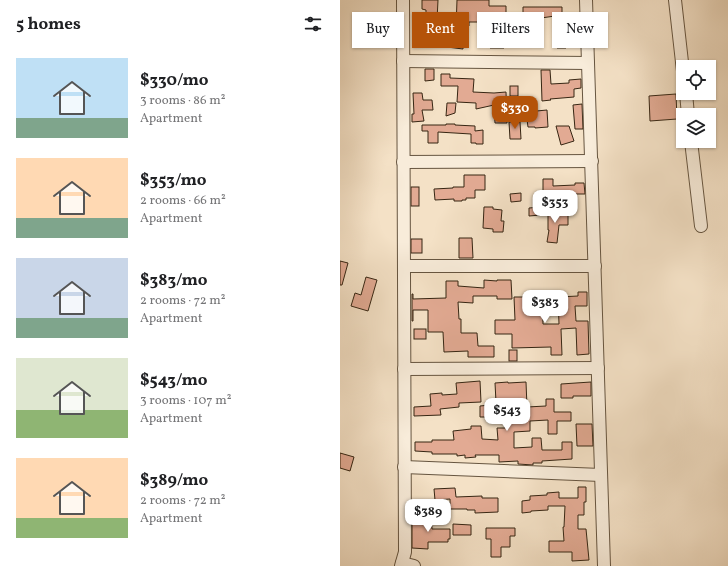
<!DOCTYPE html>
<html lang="en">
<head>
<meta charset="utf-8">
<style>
	body { margin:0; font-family:Vollkorn,serif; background:#f6f6f6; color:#202124; height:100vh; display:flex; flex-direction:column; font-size:15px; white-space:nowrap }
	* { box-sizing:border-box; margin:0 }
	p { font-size:13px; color:#757577 }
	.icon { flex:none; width:22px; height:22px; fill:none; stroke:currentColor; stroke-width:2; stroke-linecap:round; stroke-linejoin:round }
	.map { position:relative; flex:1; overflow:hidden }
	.details { display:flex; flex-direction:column; background:#fff; width:340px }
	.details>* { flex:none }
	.guide { position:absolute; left:12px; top:12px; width:316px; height:36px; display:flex; gap:8px }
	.fabs { position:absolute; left:336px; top:60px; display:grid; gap:8px }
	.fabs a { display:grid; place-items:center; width:40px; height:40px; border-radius:0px; background:#fff; box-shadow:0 1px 3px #0004; font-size:20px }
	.price { position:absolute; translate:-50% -34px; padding:0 9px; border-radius:8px; background:#fff; color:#222; font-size:13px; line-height:26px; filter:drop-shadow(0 1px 2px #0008) }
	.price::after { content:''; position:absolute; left:50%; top:24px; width:12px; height:9px; margin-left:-6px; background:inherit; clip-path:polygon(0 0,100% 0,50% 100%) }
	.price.active { background:#b45309; color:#fff }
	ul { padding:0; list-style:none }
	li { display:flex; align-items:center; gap:12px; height:100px; padding:0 16px }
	li span { display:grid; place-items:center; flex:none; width:112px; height:80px; border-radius:0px; color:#555 }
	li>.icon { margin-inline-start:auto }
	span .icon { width:48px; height:48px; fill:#fffc; stroke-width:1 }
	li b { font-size:17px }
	h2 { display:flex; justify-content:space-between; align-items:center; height:48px; padding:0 16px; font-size:17px }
	.tag { padding:0 14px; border-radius:0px; background:#fff; box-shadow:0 1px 3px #0004; font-size:14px; line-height:36px }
	.tag.active { background:#b45309; color:#fff }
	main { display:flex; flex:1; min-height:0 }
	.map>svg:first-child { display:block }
	.building { fill:#e2aa93; stroke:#362613 }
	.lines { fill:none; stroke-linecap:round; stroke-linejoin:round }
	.minor-casing { stroke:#665540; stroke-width:14 }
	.minor { stroke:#f8ecda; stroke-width:12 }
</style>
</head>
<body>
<main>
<section class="details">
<h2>5 homes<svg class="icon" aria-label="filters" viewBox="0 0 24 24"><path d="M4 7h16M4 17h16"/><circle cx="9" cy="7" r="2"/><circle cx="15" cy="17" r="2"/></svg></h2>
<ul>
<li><span style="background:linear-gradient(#bfe0f5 75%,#7fa58c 0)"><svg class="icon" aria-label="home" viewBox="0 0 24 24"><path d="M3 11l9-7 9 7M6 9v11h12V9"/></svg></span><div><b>$330/mo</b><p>3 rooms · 86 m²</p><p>Apartment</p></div></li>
<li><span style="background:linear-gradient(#ffd9b3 75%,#7fa58c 0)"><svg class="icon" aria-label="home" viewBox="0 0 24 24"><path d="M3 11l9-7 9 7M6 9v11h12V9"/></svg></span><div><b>$353/mo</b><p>2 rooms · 66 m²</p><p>Apartment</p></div></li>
<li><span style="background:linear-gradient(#c9d6e8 75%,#7fa58c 0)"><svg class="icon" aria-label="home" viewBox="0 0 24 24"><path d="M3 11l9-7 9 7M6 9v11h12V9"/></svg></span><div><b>$383/mo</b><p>2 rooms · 72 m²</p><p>Apartment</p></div></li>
<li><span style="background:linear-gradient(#dfe7d0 65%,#8fb573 0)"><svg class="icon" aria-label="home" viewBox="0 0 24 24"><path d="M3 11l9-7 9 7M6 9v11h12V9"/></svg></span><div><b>$543/mo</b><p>3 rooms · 107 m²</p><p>Apartment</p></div></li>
<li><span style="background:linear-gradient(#ffd9b3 75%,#8fb573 0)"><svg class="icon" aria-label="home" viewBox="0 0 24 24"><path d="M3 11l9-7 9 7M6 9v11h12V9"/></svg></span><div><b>$389/mo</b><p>2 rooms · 72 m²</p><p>Apartment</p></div></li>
</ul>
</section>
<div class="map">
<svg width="388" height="566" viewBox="0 0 388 566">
	<rect width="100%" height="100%" fill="#f4e1c6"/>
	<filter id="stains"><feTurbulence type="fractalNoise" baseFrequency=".005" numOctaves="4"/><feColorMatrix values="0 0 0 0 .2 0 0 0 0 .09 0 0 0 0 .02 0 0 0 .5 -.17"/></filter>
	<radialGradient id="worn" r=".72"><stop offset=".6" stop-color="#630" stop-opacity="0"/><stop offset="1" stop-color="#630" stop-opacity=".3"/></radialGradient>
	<g class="building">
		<path d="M82 0H98L97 20 86 19V10L82 9Z"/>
		<path d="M117 0H149V6H166V16H182V28H164V48H150V22H129V26L123 25V49L107 47 108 29H111V27L116 28Z"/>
		<path d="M183 7H222V15L201 18H183Z"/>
		<path d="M216 36H226V48H217Z"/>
		<path d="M85 69H94V80L85 81Z"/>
		<path d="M201 70H210L211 84 229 83V80L241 79V88L234 89V97L210 99 211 100 202 101Z"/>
		<path d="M101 74H110V78L134 79 133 92 154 93 166 92 167 123H155L154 105 136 109V103L117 102 118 86H101Z"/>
		<rect x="170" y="86" width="8" height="10"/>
		<path d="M73 93H82L83 100H92L93 110H82L84 121 72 122V114H74Z"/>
		<path d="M336 94 337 119 310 121 309 96Z"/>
		<path d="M107 103H116L115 113 106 116Z"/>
		<path d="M242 104 243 129H235L233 105Z"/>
		<path d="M207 110 208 127 195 128V127H188L186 112Z"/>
		<path d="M169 122H180L181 139H170Z"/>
		<path d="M106 124H115V125L135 126V131L143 130V144H136V143H131V134L98 132V143H88V131H82V125H106Z"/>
		<path d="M216 126H229L234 141 221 145Z"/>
		<path d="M124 175H145V190H135V198H126V200H122V201H114V199L95 200 94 189 113 188V187H124Z"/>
		<path d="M203 179H213V186L235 185V183H244L245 194H203Z"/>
		<rect x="71" y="187" width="8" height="19"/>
		<path d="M181 193V201L171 202 170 194Z"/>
		<path d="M144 207H153V209L162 210 161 221H164L163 232H153V229L143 228Z"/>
		<path d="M201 207V215L189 216V208Z"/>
		<path d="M215 207 217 215H228V225H219L217 243 207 242 209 230H208V208Z"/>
		<path d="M119 238H132L133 258H119Z"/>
		<rect x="71" y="239" width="11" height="14"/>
		<path d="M0 261 8 263 2 285H0Z"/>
		<path d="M26 277 37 280 28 311 11 306 15 293 21 295Z"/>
		<path d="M144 280 157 281V280H171L172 299H157V296H133V303L118 302 119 319H121V333H137L138 346H154V357H128V351L104 352 103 332H88V310H73V321H72V294H73V299L106 298V281H118V286L144 288Z"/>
		<path d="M238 292H247V306H235L236 321H248L249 354 237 355 236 328 221 329 222 355H211V347L172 348V334H155V320H175L174 297H187V295H202L203 324H219L218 298H219V297L238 296Z"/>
		<rect x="74" y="329" width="12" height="10"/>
		<rect x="169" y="350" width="8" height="11"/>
		<path d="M140 381 141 402 119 403V407L100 409 101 415 74 416V407L91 406 90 394 102 393V395L117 394 116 383Z"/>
		<path d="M168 382V383L186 382 187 407 206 406V399H214V412H231V421H217V434H208V420L190 421V431L174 432V448L192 447V438H201L202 450H222V442H232V459L202 461V463H193V465L178 464V461L159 462V455H135L136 457 125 458V455L117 456V454H92V452L75 451V442H92V440H114L113 431 131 429V426H141L142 439 158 440 157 428H165V418H173L172 401 156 402 155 383Z"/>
		<path d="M251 382V396H233V398H221V384Z"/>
		<path d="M150 405V417H140V406Z"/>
		<path d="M236 424H252L253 446H237Z"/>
		<path d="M0 453 14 457 10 471 0 468Z"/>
		<path d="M238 487H246V502H244V515H238V529H246L249 560 232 561V552H209V541H224L223 527H224L225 506H208V510L191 511V512L182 513V501L190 500V496L207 495V493L219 492V498H238Z"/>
		<path d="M115 488 116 497 142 496V498H158V512L135 513V510H127V509H110V499L95 500 94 489Z"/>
		<path d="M82 511H91L92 529H110V539H108V542H88V549L72 548V523H82Z"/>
		<path d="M113 524 131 525V535H113Z"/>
		<path d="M146 528H175V536H170V547H161V557H151V539H146Z"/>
	</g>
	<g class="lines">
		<defs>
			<g id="minor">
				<path d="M246 0 264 566"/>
				<path d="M335 0 343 71"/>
				<path d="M63 61 248 63"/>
				<path d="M346 93 348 115"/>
				<path d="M351 141 361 226"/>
				<path d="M63 162 252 161"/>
				<path d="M64 266H255"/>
				<path d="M64 369 258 368"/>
				<path d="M64 467 261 475"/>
				<path d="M62 563 74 566"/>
				<path d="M61 566 65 552 63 0"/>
			</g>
		</defs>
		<use href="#minor" class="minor-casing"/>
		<use href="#minor" class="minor"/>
	</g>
	<rect width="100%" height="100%" filter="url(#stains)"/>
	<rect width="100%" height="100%" fill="url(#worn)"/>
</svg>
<div class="fabs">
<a><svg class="icon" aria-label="locate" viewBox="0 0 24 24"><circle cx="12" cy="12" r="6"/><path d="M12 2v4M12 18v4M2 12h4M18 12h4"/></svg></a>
<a><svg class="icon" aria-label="layers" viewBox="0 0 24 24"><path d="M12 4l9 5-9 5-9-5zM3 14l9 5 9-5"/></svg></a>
</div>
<b class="price active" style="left:175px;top:130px">$330</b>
<b class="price" style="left:215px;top:224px">$353</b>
<b class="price" style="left:205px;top:324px">$383</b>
<b class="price" style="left:167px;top:432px">$543</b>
<b class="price" style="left:88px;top:533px">$389</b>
<div class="guide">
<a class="tag">Buy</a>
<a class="tag active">Rent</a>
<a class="tag">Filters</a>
<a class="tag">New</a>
</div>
</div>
</main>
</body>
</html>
